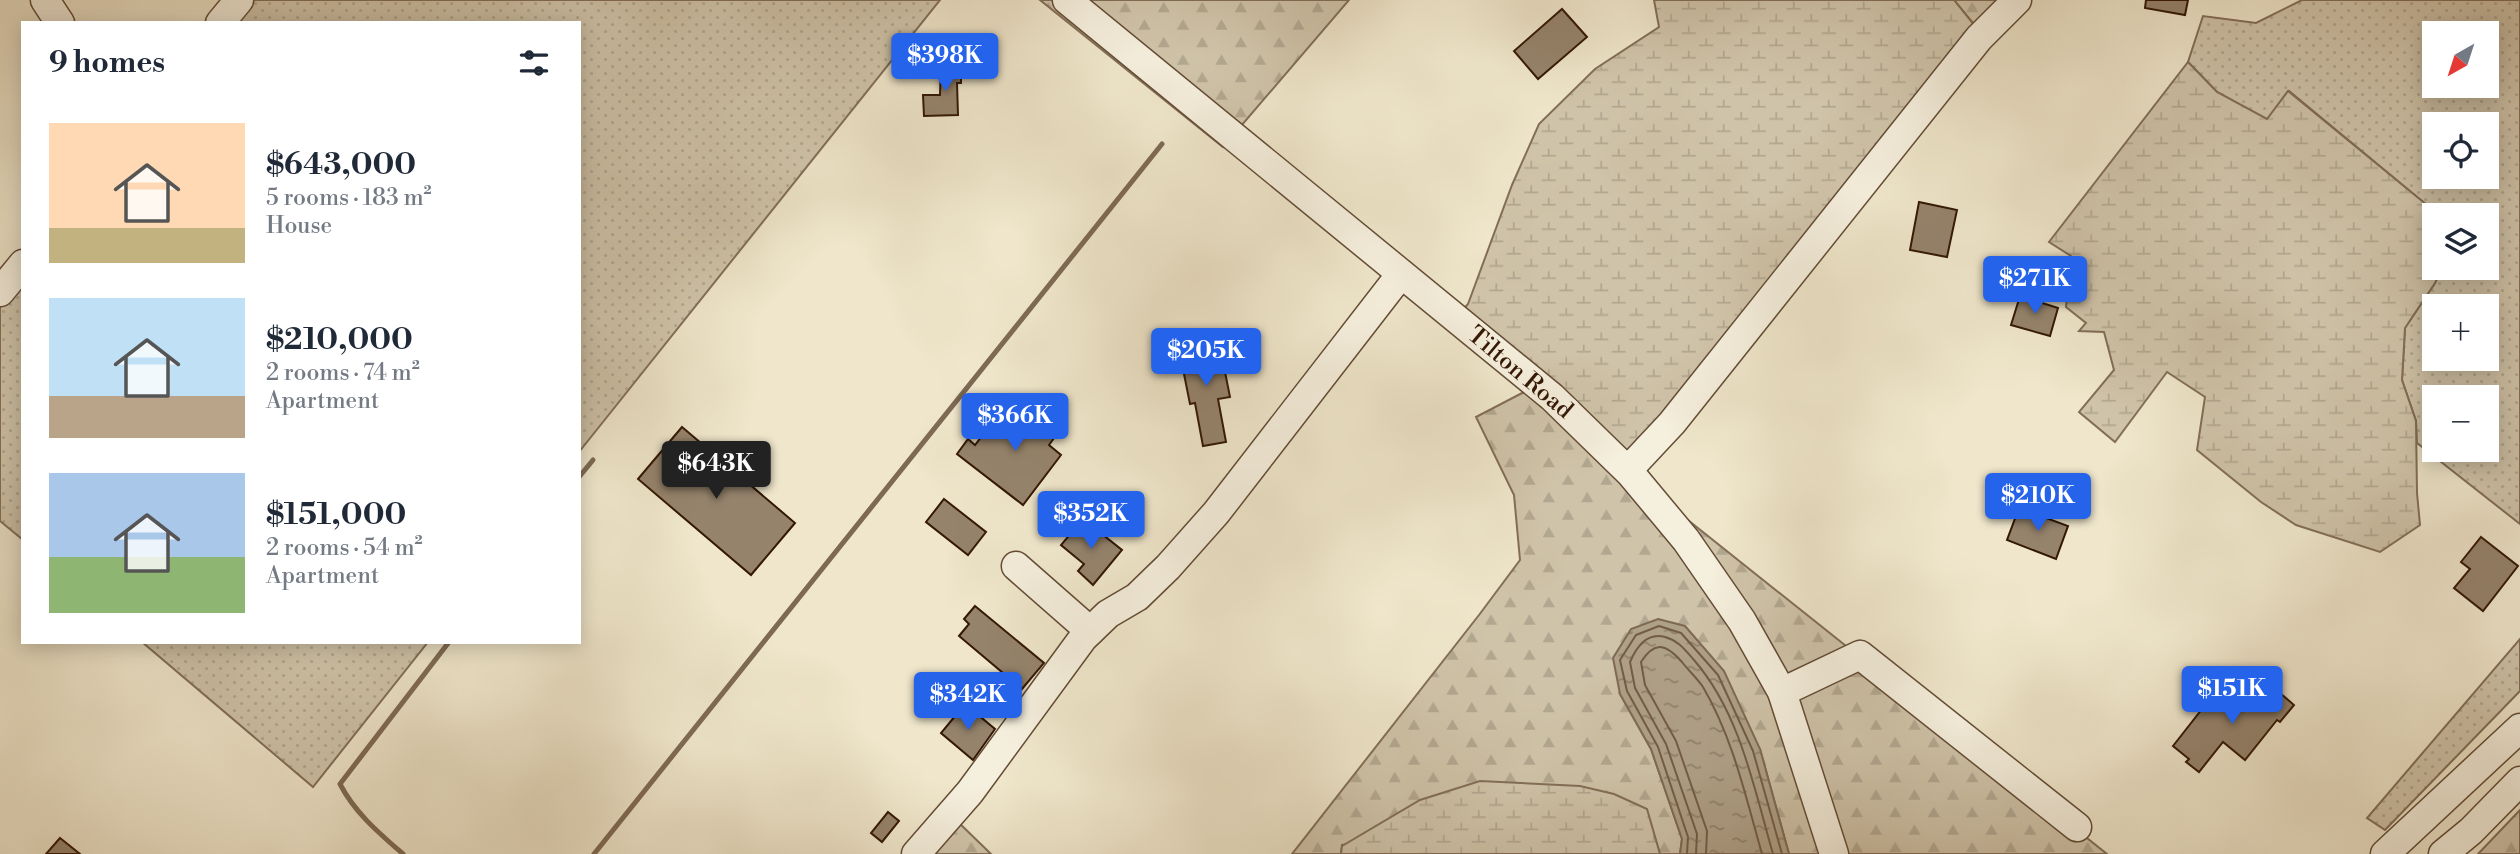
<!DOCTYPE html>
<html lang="en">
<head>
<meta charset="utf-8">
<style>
	body { margin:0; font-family:"Libre Bodoni",serif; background:#f6f6f7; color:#1f2937; height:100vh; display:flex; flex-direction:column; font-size:26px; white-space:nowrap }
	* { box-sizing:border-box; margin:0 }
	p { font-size:23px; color:#747a83 }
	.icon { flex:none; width:38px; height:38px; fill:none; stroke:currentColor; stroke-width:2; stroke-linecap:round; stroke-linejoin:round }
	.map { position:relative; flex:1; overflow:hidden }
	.side { position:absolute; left:21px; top:21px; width:560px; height:623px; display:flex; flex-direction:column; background:#fff; border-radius:0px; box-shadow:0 4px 18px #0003 }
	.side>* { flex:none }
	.needle { width:46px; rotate:219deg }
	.fabs { position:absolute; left:2422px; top:21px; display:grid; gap:14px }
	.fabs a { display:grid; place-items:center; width:77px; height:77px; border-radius:0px; background:#fff; box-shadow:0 4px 18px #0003; font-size:35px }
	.price { position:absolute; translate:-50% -60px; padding:0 16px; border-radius:7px; background:#2563eb; color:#fff; font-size:23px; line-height:46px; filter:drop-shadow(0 2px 4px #0008) }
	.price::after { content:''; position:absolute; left:50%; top:42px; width:21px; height:16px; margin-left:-10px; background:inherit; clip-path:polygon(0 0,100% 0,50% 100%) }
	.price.current { background:#222; color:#fff }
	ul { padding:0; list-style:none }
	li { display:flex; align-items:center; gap:21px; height:175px; padding:0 28px }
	li span { display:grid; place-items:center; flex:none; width:196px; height:140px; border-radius:0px; color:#555 }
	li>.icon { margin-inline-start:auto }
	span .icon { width:84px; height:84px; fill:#fffc; stroke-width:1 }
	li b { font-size:30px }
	h2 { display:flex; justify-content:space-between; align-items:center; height:84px; padding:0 28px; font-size:30px }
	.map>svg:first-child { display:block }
	.grass { fill:url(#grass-dots); stroke:#826e57; stroke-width:2; fill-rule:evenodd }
	.forest { fill:url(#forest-firs); stroke:#826e57; stroke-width:2 }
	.wetland { fill:url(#wetland-marsh); stroke:#826e57; stroke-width:2 }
	.water { fill:url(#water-ripples); stroke:#7e6a54; stroke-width:2 }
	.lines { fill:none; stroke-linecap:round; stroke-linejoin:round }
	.shore { stroke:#725c46; stroke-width:2 }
	.stream { stroke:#7e6a54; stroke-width:5 }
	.building { fill:#95836c; stroke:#341805; stroke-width:2 }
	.minor-casing { stroke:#634c36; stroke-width:31 }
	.minor { stroke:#f5efdd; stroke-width:28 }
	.labels { text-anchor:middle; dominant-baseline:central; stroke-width:7; stroke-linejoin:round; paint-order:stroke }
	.street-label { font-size:24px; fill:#341805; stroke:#f5efdd }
</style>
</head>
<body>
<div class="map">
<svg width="2520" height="854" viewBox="0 0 2520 854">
	<defs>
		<pattern id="grass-dots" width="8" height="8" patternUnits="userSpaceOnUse" patternTransform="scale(1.75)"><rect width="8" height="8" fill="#cfc3a9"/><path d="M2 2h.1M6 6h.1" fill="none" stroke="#b2a790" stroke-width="1.8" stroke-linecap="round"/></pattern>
		<pattern id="forest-firs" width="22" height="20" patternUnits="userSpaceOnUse" patternTransform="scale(1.75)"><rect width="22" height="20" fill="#cfc3a9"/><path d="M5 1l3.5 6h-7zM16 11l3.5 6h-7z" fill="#b2a790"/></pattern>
		<pattern id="wetland-marsh" width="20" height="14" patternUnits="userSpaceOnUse" patternTransform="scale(1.75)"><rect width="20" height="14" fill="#cfc3a9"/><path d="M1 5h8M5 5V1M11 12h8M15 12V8" fill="none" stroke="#b2a790"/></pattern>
		<pattern id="water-ripples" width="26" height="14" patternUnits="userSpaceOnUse" patternTransform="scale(1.75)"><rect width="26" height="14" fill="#afa088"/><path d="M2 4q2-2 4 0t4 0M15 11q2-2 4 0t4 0" fill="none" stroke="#8f816d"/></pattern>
	</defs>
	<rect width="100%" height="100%" fill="#efe6cb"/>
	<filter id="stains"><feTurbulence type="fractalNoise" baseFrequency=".00286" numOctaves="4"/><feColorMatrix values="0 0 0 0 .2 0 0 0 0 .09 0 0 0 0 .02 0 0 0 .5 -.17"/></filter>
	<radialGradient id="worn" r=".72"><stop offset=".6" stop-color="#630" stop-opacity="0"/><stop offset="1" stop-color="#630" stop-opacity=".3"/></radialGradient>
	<g class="grass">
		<path d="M229 0H940L579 452V23H212Z"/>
		<path d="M2302 0H2520V524L2417 443 2416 421 2402 380 2405 328 2435 283 2442 268H2487V215H2435L2433 210 2289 91 2267 120 2217 92 2188 62 2203 16 2256 23ZM2434 33H2487V86H2434ZM2434 124H2487V177H2434ZM2434 306H2487V359H2434ZM2434 397H2487V450H2434Z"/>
		<path d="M23 263V540L0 521V292Z"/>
		<path d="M2520 639V691L2385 830 2367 818Z"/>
		<path d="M142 642H428L313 787Z"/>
	</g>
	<g class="forest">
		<path d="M1040 0H1349L1223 147Z"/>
		<path d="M1954 0H2017L1987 40Z"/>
		<path d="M1526 391 2107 854H1789L1760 749 1620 694 1651 749 1682 839 1680 854H1660L1646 809 1342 845 1341 854H1292L1479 615 1520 560 1514 495 1476 417Z"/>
		<path d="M2520 810V854H2478Z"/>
		<path d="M954 818 991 854H926Z"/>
	</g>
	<g class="wetland">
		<path d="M1654 0H1954L1982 35 1635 479 1447 327 1468 304 1512 185 1539 124 1595 69 1659 27Z"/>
		<path d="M2188 62 2217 92 2267 119 2288 91 2433 210 2435 215 2434 268H2442L2435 283 2405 328 2402 380 2416 421 2417 493 2420 525 2380 552 2296 525 2261 502 2197 450 2205 397 2167 372 2115 442 2079 412 2114 370 2104 332 2079 331 2086 323 2066 307 2071 256 2049 242Z"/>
		<path d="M1480 781 1580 786 1614 794 1647 809 1660 854H1341L1342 846 1420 800Z"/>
	</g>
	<path class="water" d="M1658 619 1685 626 1724 671 1760 749 1789 854H1680L1682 839 1651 749 1620 694 1613 658 1631 629Z"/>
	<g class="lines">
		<g class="shore">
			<path d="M1687 854 1688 837 1658 747 1627 691 1620 660 1636 635 1659 626 1681 633 1718 675 1753 751 1782 854"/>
			<path d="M1696 854 1697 834 1666 744 1635 688 1630 662C1636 648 1647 632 1665 637 1679 641 1685 650 1694 660 1740 713 1754 788 1773 854"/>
			<path d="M1706 854 1707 831 1676 741 1645 685 1641 662C1655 640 1666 644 1682 662 1688 670 1697 678 1703 687 1733 738 1746 798 1762 854"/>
		</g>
		<g class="stream">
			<path d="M579 477 593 460"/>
			<path d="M403 854C379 833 355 813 340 784L449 642"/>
			<path d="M594 854 1162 144"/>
		</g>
	</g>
	<g class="building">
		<path d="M2146 0H2188L2185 15 2145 8Z"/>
		<path d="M1562 9 1587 37 1538 79 1514 51Z"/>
		<path d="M941 64H961V83H957L958 115 924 116 923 95H940Z"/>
		<path d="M1919 202 1957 210 1947 257 1910 250Z"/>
		<path d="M2020 296 2058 308 2050 336 2011 325Z"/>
		<path d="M1219 342 1230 397 1218 399 1226 442 1203 446 1195 403 1190 404 1179 349Z"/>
		<path d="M1029 405 1060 430 1049 445 1061 455 1023 505 957 454 968 439 975 445 1002 410 1016 421Z"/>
		<path d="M682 427 795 523 751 575 638 479Z"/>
		<path d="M944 499 986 532 968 555 926 522Z"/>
		<path d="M2019 508 2068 526 2056 559 2007 540Z"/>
		<path d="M1083 519 1122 550 1093 585 1078 571 1084 564 1061 545Z"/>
		<path d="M2481 537 2518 566 2483 611 2454 588 2470 569 2461 562Z"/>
		<path d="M975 606 1044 663 1022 689 959 636 969 624 964 619Z"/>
		<path d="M2267 682 2294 705 2280 722 2277 720 2245 760 2223 742 2199 772 2186 762 2189 759 2173 746 2217 690 2243 711Z"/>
		<path d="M965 704 995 729 973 760 941 733Z"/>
		<path d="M888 812 899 821 882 842 871 833Z"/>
		<path d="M60 838 80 854H46Z"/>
	</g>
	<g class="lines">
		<defs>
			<g id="minor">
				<path d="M45 0 60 23"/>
				<path d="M1067 0 1552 397 1631 474 1686 540 1742 621 1782 692 1834 854"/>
				<path d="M220 23 239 0"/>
				<path d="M0 292 23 264"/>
				<path d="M1628 470 1672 423 1979 38 2017 0"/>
				<path d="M1016 566 1090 631"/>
				<path d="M1782 692 1860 655 2077 827"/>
				<path d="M916 854 970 792 1083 638 1108 614 1137 597 1168 567 1216 513 1401 274"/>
				<path d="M2385 854 2520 728"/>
				<path d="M2443 854 2471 831 2520 781"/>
			</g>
		</defs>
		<use href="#minor" class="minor-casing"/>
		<use href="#minor" class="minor"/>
	</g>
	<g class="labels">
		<g class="street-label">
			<text transform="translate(1520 373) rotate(40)">Tilton Road</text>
		</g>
	</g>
	<rect width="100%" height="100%" filter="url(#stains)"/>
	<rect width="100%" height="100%" fill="url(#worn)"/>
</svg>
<div class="fabs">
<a><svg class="needle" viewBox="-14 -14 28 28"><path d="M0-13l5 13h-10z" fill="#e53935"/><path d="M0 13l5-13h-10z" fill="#747a83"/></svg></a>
<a><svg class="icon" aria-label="locate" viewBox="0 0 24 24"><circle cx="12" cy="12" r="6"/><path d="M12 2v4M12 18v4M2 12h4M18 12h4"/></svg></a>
<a><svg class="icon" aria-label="layers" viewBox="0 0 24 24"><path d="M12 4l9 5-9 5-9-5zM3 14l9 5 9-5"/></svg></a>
<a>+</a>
<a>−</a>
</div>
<b class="price" style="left:945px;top:93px">$398K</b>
<b class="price" style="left:2035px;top:316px">$271K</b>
<b class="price" style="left:1206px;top:388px">$205K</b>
<b class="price" style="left:1015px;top:453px">$366K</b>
<b class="price current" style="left:716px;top:501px">$643K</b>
<b class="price" style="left:2038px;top:533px">$210K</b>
<b class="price" style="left:1091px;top:551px">$352K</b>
<b class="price" style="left:2232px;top:726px">$151K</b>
<b class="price" style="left:968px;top:732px">$342K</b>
<section class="side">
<h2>9 homes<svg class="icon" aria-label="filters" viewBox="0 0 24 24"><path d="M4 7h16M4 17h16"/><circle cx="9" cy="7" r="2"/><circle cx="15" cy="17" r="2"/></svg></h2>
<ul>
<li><span style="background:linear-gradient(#ffd9b3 75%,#c2b280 0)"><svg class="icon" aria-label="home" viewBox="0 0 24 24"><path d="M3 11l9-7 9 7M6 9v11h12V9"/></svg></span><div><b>$643,000</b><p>5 rooms · 183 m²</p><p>House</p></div></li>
<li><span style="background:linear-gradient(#bfe0f5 70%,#b9a48a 0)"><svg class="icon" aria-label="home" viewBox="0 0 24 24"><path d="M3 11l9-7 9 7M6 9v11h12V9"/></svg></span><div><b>$210,000</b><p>2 rooms · 74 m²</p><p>Apartment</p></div></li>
<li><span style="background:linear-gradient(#a9c7e8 60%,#8fb573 0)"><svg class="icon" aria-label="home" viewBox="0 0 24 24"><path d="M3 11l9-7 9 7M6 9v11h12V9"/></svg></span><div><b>$151,000</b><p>2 rooms · 54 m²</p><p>Apartment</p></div></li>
</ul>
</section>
</div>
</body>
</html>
